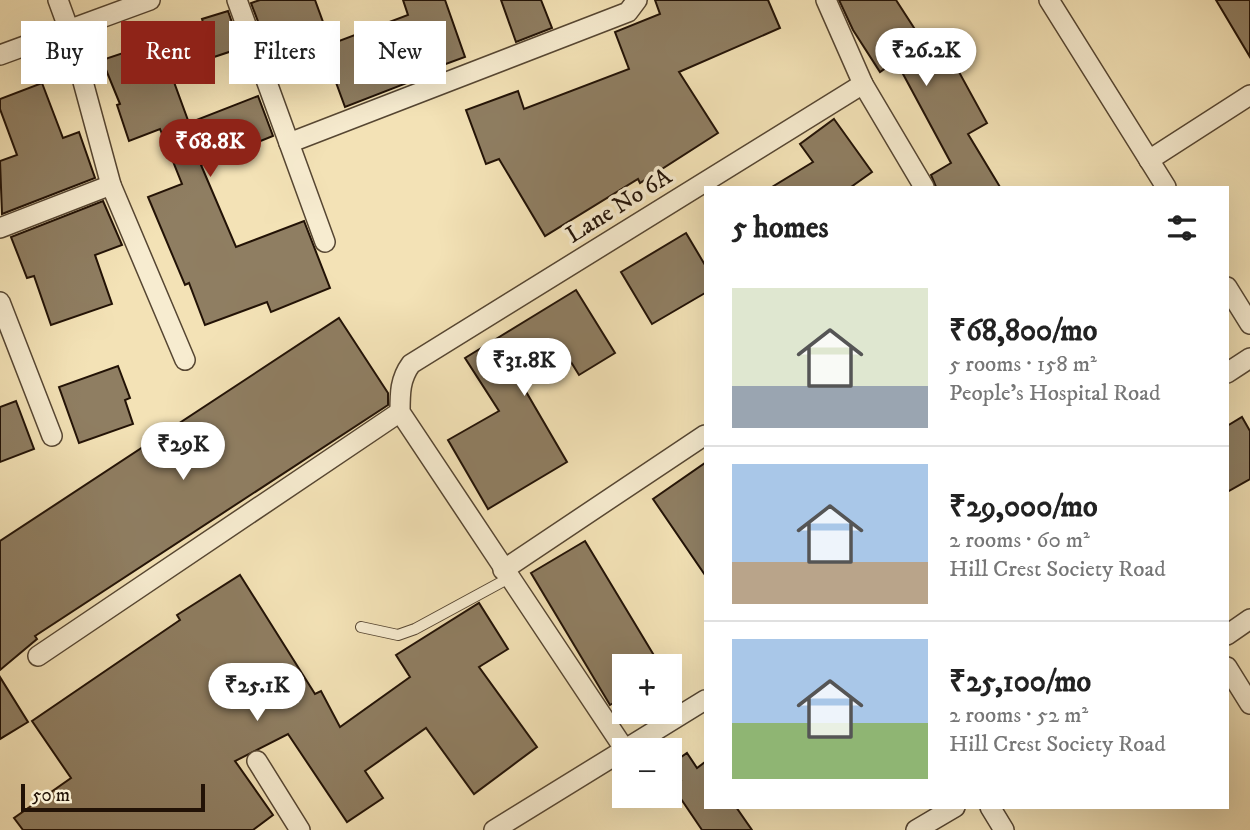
<!DOCTYPE html>
<html lang="en">
<head>
<meta charset="utf-8">
<style>
	body { margin:0; font-family:"IM FELL DW Pica",serif; background:#f6f6f6; color:#222; height:100vh; display:flex; flex-direction:column; font-size:26px; white-space:nowrap }
	* { box-sizing:border-box; margin:0 }
	p { font-size:23px; color:#767676 }
	.icon { flex:none; width:38px; height:38px; fill:none; stroke:currentColor; stroke-width:2; stroke-linecap:round; stroke-linejoin:round }
	.map { position:relative; flex:1; overflow:hidden }
	.drawer { position:absolute; left:704px; top:186px; width:525px; height:623px; display:flex; flex-direction:column; background:#fff; border-radius:0px; box-shadow:0 7px 28px #0002 }
	.drawer>* { flex:none }
	.top-card { position:absolute; left:21px; top:21px; width:578px; height:63px; display:flex; gap:14px }
	.fabs { position:absolute; left:612px; top:654px; display:grid; gap:14px }
	.fabs a { display:grid; place-items:center; width:70px; height:70px; border-radius:0px; background:#fff; box-shadow:0 7px 28px #0002; font-size:35px }
	.scale { position:absolute; left:21px; bottom:18px; width:184px; box-sizing:border-box; padding-left:7px; border:4px solid #221206; border-top:0; font-size:19px; line-height:24px; white-space:nowrap; color:#221206; -webkit-text-stroke:5px #f7ecd0; paint-order:stroke }
	.price { position:absolute; translate:-50% -60px; padding:0 16px; border-radius:24px; background:#fff; color:#222; font-size:23px; line-height:46px; filter:drop-shadow(0 2px 4px #0008) }
	.price::after { content:''; position:absolute; left:50%; top:42px; width:21px; height:16px; margin-left:-10px; background:inherit; clip-path:polygon(0 0,100% 0,50% 100%) }
	.price.active { background:#8f2418; color:#fff }
	ul { padding:0; list-style:none }
	li { display:flex; align-items:center; gap:21px; height:175px; padding:0 28px }
	li+li { border-top:2px solid #e0e0e0 }
	li span { display:grid; place-items:center; flex:none; width:196px; height:140px; border-radius:0px; color:#555 }
	li>.icon { margin-inline-start:auto }
	span .icon { width:84px; height:84px; fill:#fffc; stroke-width:1 }
	li b { font-size:30px }
	h2 { display:flex; justify-content:space-between; align-items:center; height:84px; padding:0 28px; font-size:30px }
	.tag { padding:0 24px; border-radius:0px; background:#fff; box-shadow:0 7px 28px #0002; font-size:24px; line-height:63px }
	.tag.active { background:#8f2418; color:#fff }
	.map>svg:first-child { display:block }
	.building { fill:#8f7e62; stroke:#221206; stroke-width:2 }
	.lines { fill:none; stroke-linecap:round; stroke-linejoin:round }
	.lane-casing { stroke:#564632; stroke-width:12 }
	.street-casing { stroke:#564632; stroke-width:22 }
	.lane { stroke:#f7ecd0; stroke-width:10 }
	.street { stroke:#f7ecd0; stroke-width:19 }
	.labels { text-anchor:middle; dominant-baseline:central; stroke-width:7; stroke-linejoin:round; paint-order:stroke }
	.street-label { font-size:24px; fill:#221206; stroke:#f7ecd0 }
</style>
</head>
<body>
<div class="map">
<svg width="1250" height="830" viewBox="0 0 1250 830">
	<rect width="100%" height="100%" fill="#f3e2b6"/>
	<filter id="stains"><feTurbulence type="fractalNoise" baseFrequency=".00286" numOctaves="4"/><feColorMatrix values="0 0 0 0 .2 0 0 0 0 .09 0 0 0 0 .02 0 0 0 .5 -.17"/></filter>
	<radialGradient id="worn" r=".72"><stop offset=".6" stop-color="#630" stop-opacity="0"/><stop offset="1" stop-color="#630" stop-opacity=".3"/></radialGradient>
	<g class="building">
		<path d="M260 0H315L327 33 285 49 280 35 265 40 251 3Z"/>
		<path d="M403 0H445L465 57 424 72 425 76 345 107 323 47 408 15Z"/>
		<path d="M501 0H541L552 28 516 42Z"/>
		<path d="M655 0H768L780 28 679 72 718 133 640 183 638 179 545 236 499 159 486 164 466 110 518 91 524 109 629 69 615 32 660 14Z"/>
		<path d="M839 0H896L940 68 953 61 987 123 968 134 1000 187H936L931 175 951 163 896 61 880 72 853 30Z"/>
		<path d="M1216 0H1250V57Z"/>
		<path d="M228 11 241 48 205 60 208 69 174 82 189 123 258 96 273 136 201 165 236 247 304 221 330 288 271 312 267 302 205 325 189 283 185 285 148 197 182 184 160 129 129 141 117 105 120 104 102 60 204 26 202 19Z"/>
		<path d="M42 83 63 138 79 132 95 178 2 214 0 161 17 155 0 109V99Z"/>
		<path d="M834 119 872 172 851 187H772L813 162 800 144Z"/>
		<path d="M103 201 122 245 95 255 112 304 51 325 34 276 27 278 11 237Z"/>
		<path d="M686 233 705 265V293L652 324 621 272Z"/>
		<path d="M576 290 615 353 579 375 566 354 521 383 567 462 488 509 448 440 499 411 465 358Z"/>
		<path d="M339 318 388 393V405L35 636 37 639 0 670V541Z"/>
		<path d="M118 366 130 398 125 400 133 424 79 443 59 387Z"/>
		<path d="M16 401 34 449 0 462V407Z"/>
		<path d="M1242 417 1250 431V479L1227 492V426Z"/>
		<path d="M705 463V575L653 499Z"/>
		<path d="M585 541 661 667H625V696L610 705 531 573Z"/>
		<path d="M240 575 315 694 321 691 340 727 410 677 396 655 479 603 508 649 479 667 537 747 474 794 426 728 365 771 383 798 347 822 288 734 235 761 273 815 253 830H23L14 818 71 778 32 721 180 620 177 615Z"/>
		<path d="M0 677 28 722 0 739Z"/>
		<path d="M687 753 697 768 705 762V807H736L752 830H702L677 793 680 791 675 784 681 780 671 764Z"/>
	</g>
	<g class="lines">
		<defs>
			<path id="lane" d="M361 627 398 635 415 629 509 578"/>
			<g id="street">
				<path d="M58 0 69 30 111 185 185 360"/>
				<path d="M237 0 325 242"/>
				<path d="M826 0 863 84 924 187"/>
				<path d="M1049 0 1166 187"/>
				<path d="M0 55 150 0"/>
				<path d="M289 143 628 12 637 0"/>
				<path d="M1149 160 1250 95"/>
				<path d="M0 228 111 185"/>
				<path d="M1227 287 1250 324"/>
				<path d="M0 302 52 436"/>
				<path d="M1227 373 1250 358"/>
				<path d="M503 570 705 435"/>
				<path d="M1227 635 1250 619"/>
				<path d="M38 656 400 412"/>
				<path d="M1227 667 1250 704"/>
				<path d="M625 750 400 412C400 393 400 379 411 364L863 84"/>
				<path d="M257 761 300 830"/>
				<path d="M990 807 1004 830"/>
				<path d="M494 830 705 700"/>
				<path d="M916 830 955 807"/>
			</g>
		</defs>
		<use href="#lane" class="lane-casing"/>
		<use href="#street" class="street-casing"/>
		<use href="#lane" class="lane"/>
		<use href="#street" class="street"/>
	</g>
	<g class="labels">
		<g class="street-label">
			<text transform="translate(619 206) rotate(-32)">Lane No 6A</text>
		</g>
	</g>
	<rect width="100%" height="100%" filter="url(#stains)"/>
	<rect width="100%" height="100%" fill="url(#worn)"/>
</svg>
<div class="fabs">
<a>+</a>
<a>−</a>
</div>
<div class="scale">50 m</div>
<b class="price" style="left:926px;top:88px">₹26.2K</b>
<b class="price active" style="left:210px;top:179px">₹68.8K</b>
<b class="price" style="left:524px;top:398px">₹31.8K</b>
<b class="price" style="left:183px;top:482px">₹29K</b>
<b class="price" style="left:257px;top:723px">₹25.1K</b>
<div class="top-card">
<a class="tag">Buy</a>
<a class="tag active">Rent</a>
<a class="tag">Filters</a>
<a class="tag">New</a>
</div>
<section class="drawer">
<h2>5 homes<svg class="icon" aria-label="filters" viewBox="0 0 24 24"><path d="M4 7h16M4 17h16"/><circle cx="9" cy="7" r="2"/><circle cx="15" cy="17" r="2"/></svg></h2>
<ul>
<li><span style="background:linear-gradient(#dfe7d0 70%,#9aa5b1 0)"><svg class="icon" aria-label="home" viewBox="0 0 24 24"><path d="M3 11l9-7 9 7M6 9v11h12V9"/></svg></span><div><b>₹68,800/mo</b><p>5 rooms · 158 m²</p><p>People's Hospital Road</p></div></li>
<li><span style="background:linear-gradient(#a9c7e8 70%,#b9a48a 0)"><svg class="icon" aria-label="home" viewBox="0 0 24 24"><path d="M3 11l9-7 9 7M6 9v11h12V9"/></svg></span><div><b>₹29,000/mo</b><p>2 rooms · 60 m²</p><p>Hill Crest Society Road</p></div></li>
<li><span style="background:linear-gradient(#a9c7e8 60%,#8fb573 0)"><svg class="icon" aria-label="home" viewBox="0 0 24 24"><path d="M3 11l9-7 9 7M6 9v11h12V9"/></svg></span><div><b>₹25,100/mo</b><p>2 rooms · 52 m²</p><p>Hill Crest Society Road</p></div></li>
</ul>
</section>
</div>
</body>
</html>
